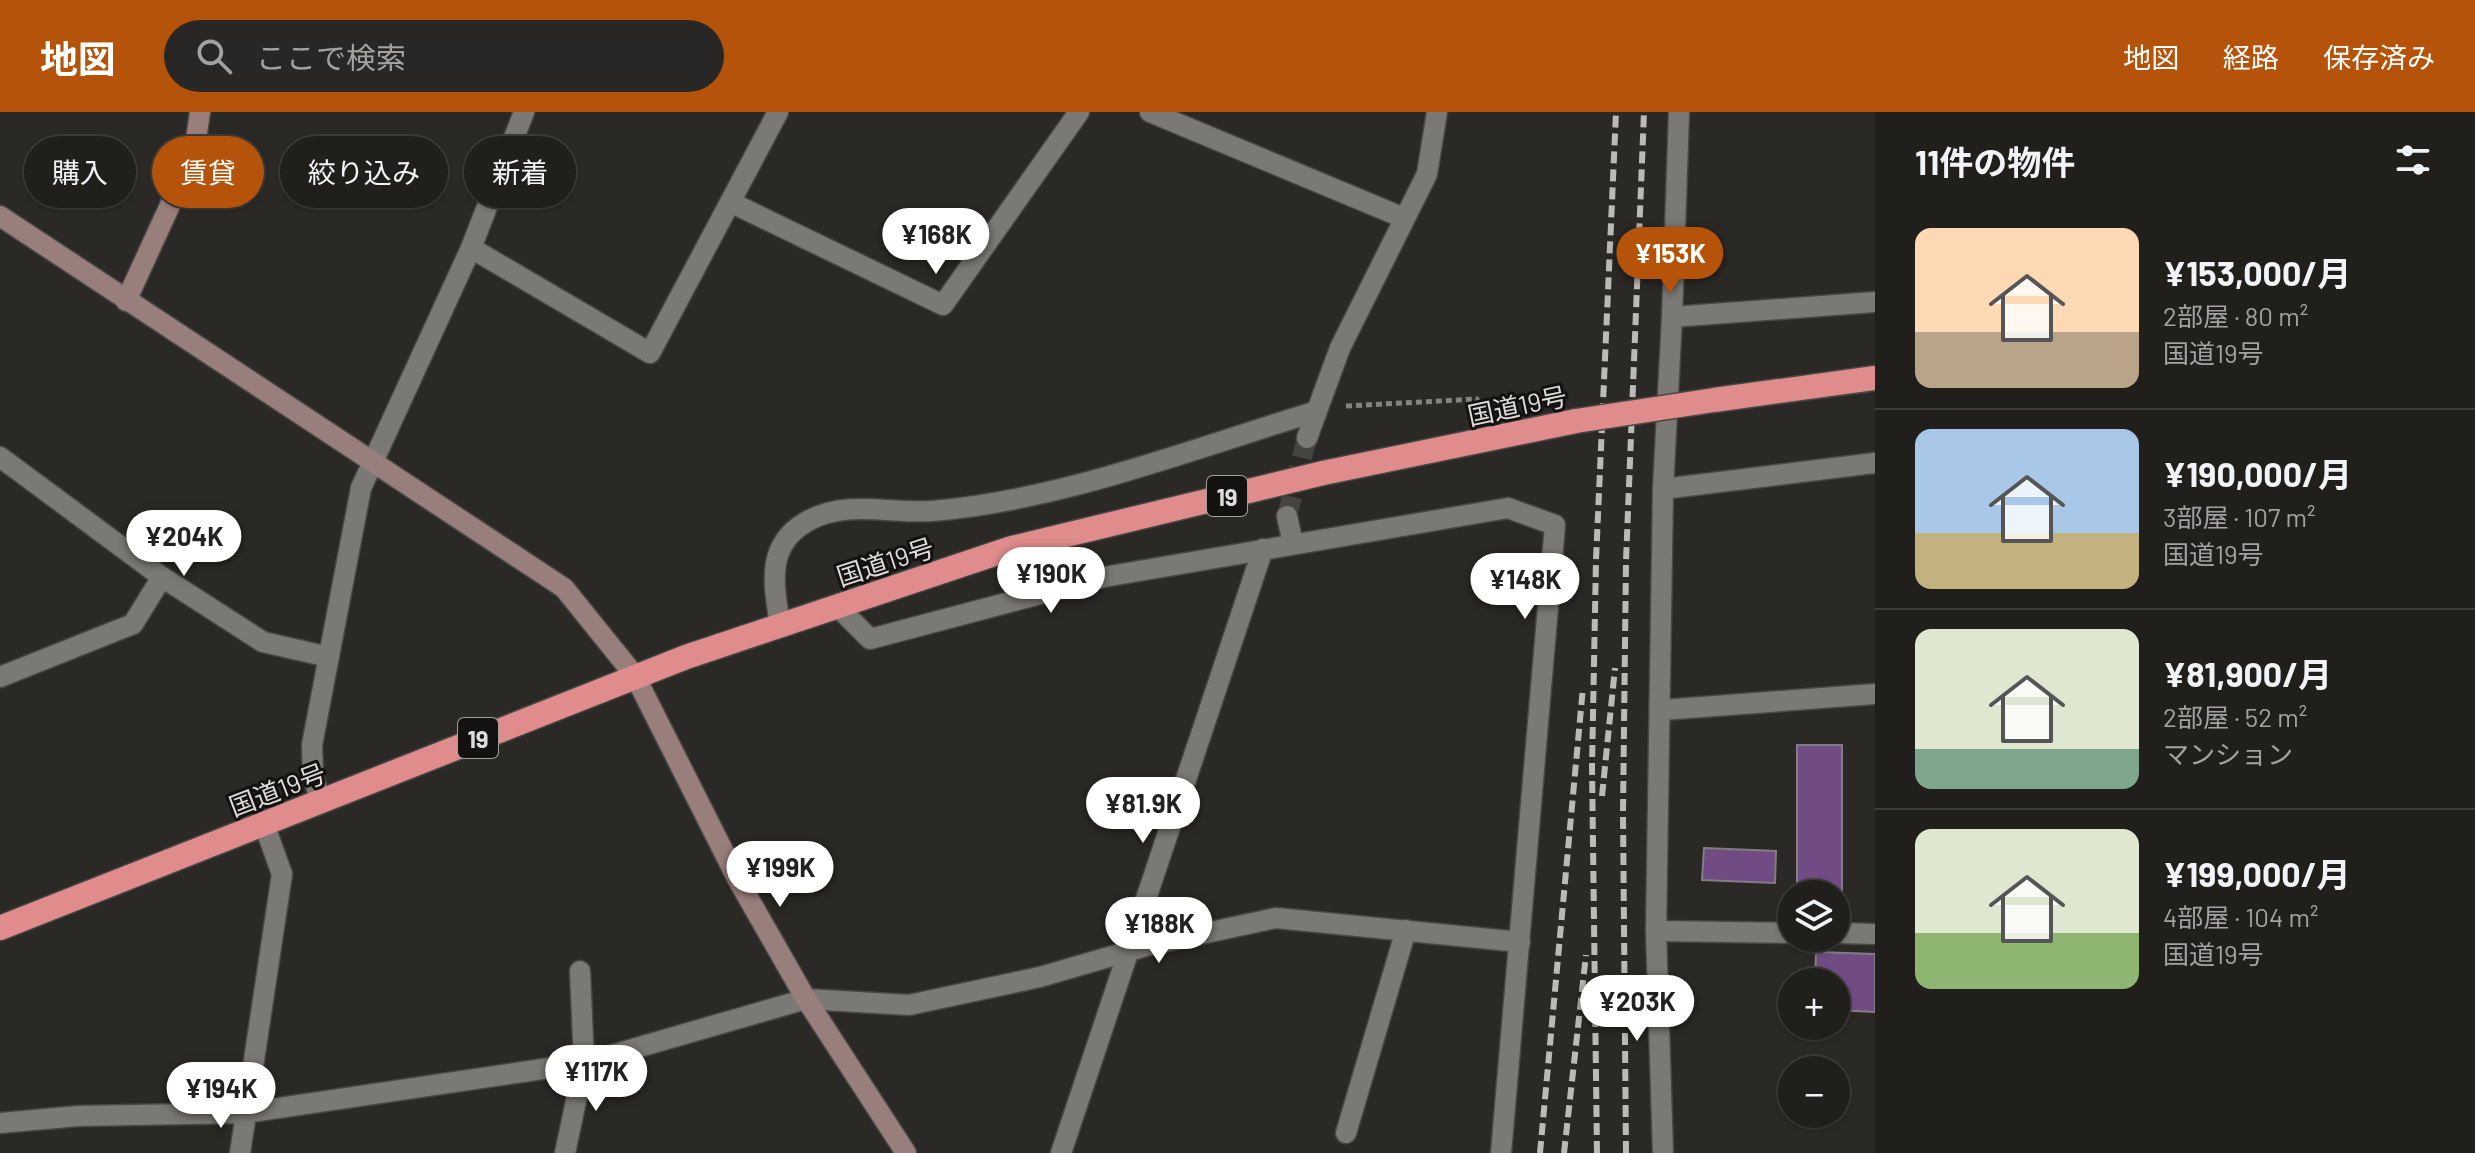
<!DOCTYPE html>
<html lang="ja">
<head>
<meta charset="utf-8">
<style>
	body { margin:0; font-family:Barlow,"Noto Sans JP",sans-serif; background:#282725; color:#f1f3f6; height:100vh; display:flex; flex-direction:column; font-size:30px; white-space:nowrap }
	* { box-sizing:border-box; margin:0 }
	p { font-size:26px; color:#a2a2a3 }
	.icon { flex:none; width:44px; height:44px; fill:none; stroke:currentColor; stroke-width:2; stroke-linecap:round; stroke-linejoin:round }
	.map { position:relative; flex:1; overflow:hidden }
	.panel { display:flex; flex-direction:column; background:#201f1c; width:600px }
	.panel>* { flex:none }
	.hud { position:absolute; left:24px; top:24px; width:760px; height:72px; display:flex; gap:16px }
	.controls { position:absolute; left:1778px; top:768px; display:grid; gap:16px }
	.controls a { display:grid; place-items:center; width:72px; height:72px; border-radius:50%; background:#201f1c; box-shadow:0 2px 6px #0004,0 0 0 2px #3d3d3b; font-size:40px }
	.price { position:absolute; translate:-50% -68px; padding:0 18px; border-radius:28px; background:#fff; color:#222; font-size:26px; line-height:52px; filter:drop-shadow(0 2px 4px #0008) }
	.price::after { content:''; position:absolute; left:50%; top:48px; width:24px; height:18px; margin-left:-12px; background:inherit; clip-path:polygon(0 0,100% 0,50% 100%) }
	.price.selected { background:#b45309; color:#fff }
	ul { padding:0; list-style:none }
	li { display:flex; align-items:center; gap:24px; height:200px; padding:0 40px }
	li+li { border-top:2px solid #3d3d3b }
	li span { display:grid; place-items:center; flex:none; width:224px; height:160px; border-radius:16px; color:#555 }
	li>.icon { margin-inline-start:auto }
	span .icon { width:96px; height:96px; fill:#fffc; stroke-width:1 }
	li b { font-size:34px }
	h2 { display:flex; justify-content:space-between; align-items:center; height:96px; padding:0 40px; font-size:34px }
	.chip { padding:0 28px; border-radius:36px; background:#201f1c; box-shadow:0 2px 6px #0004,0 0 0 2px #3d3d3b; font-size:28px; line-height:72px }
	.chip.selected { background:#b45309; color:#fff }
	header { display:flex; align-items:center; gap:48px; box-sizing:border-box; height:112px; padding:0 40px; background:#b45309; color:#fff }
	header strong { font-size:38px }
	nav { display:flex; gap:44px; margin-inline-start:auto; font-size:28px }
	.search { width:560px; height:72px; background:#282725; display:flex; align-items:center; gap:20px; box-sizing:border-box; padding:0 28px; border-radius:44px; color:#a2a2a3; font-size:30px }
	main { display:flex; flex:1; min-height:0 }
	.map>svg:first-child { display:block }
	.building { fill:#714b84; stroke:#817e82; stroke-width:2 }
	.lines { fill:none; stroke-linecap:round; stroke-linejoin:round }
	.street-tunnel { stroke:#464441; stroke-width:20; stroke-dasharray:20 10; stroke-linecap:butt }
	.street-casing { stroke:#494744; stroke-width:23 }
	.secondary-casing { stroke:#494744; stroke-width:23 }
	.highway-casing { stroke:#494744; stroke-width:27 }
	.path { stroke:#858381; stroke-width:5; stroke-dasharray:6 4; stroke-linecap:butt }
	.street { stroke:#7b7975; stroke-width:20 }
	.secondary { stroke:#997f7c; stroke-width:20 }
	.highway { stroke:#e08c8d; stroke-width:24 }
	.rail { stroke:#bcbab8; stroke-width:6; stroke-dasharray:12 6; stroke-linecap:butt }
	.highway-bridge-casing { stroke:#494744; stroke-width:27; stroke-linecap:butt }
	.highway-bridge { stroke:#e08c8d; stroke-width:24 }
	.labels { text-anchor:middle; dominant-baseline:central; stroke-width:6; stroke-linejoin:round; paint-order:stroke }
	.shield { fill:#131211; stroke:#a19f9e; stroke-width:2 }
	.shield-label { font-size:24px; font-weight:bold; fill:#dedcda }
	.street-label { font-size:26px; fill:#dedcda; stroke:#131211 }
</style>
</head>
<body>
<header>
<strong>地図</strong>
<div class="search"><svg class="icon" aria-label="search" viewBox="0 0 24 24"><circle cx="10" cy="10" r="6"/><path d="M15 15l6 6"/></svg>ここで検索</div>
<nav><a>地図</a><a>経路</a><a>保存済み</a></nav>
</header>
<main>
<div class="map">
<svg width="1875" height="1041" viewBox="0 0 1875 1041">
	<rect width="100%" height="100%" fill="#2b2926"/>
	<g class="building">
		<path d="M1797 633H1842V787H1836V782H1797Z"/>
		<path d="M1704 736 1776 739 1775 771 1702 768Z"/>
		<path d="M1816 840 1875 842V900L1836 898V870H1815Z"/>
	</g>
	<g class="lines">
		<path class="street-tunnel" d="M1287 404 1307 326"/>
		<defs>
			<g id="street">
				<path d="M1150 0 1404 106"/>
				<path d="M732 91 943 193 1079 0"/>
				<path d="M471 136 650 241 778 0"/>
				<path d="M1672 205 1679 0"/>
				<path d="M1307 326 1340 236 1427 62 1437 0"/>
				<path d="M0 345 162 465 133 512 0 565"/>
				<path d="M1663 377 1875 351"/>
				<path d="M1287 404 1293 432"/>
				<path d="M162 465 263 530 329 545"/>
				<path d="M837 494 870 527 1104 465 1508 396 1555 413 1501 1041"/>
				<path d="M780 513C774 473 765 434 806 410 845 387 890 402 932 399 1062 388 1189 338 1314 300"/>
				<path d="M1662 598 1875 582"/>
				<path d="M321 690 313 664 312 633 361 376 471 136 524 0"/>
				<path d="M1656 819 1792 821"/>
				<path d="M1836 821 1875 822"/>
				<path d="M0 1011 78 1004 245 1001 584 951 806 887 909 893 1040 865 1150 833 1276 806 1520 830"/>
				<path d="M1346 1021 1406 818"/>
				<path d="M240 1041 282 762 264 712"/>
				<path d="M565 1041 584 951 580 859"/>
				<path d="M1061 1041 1263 437"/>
				<path d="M1663 1041 1656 819 1663 377 1672 205 1875 190"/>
			</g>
			<g id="secondary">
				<path d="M0 104 564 476 635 564 738 768 806 887 906 1041"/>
				<path d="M126 189 194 41 200 0"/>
			</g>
			<g id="highway">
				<path d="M1714 288 1875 266"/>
				<path d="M0 816 686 545 1012 436 1323 361 1576 309"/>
			</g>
		</defs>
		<use href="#street" class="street-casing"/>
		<use href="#secondary" class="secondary-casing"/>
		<use href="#highway" class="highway-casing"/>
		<path class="path" d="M1346 294 1477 287 1481 301"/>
		<use href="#street" class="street"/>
		<use href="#secondary" class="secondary"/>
		<use href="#highway" class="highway"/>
		<g class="rail">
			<path d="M1602 684 1615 556"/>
			<path d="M1540 1041 1583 575"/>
			<path d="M1564 1041 1586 843"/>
			<path d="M1597 1041 1592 655 1596 448 1616 0"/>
			<path d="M1626 1041 1623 700 1626 449 1644 0"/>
		</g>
		<defs>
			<path id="highway-bridge" d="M1576 309 1714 288"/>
		</defs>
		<use href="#highway-bridge" class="highway-bridge-casing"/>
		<use href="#highway-bridge" class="highway-bridge"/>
	</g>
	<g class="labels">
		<g class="shield">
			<rect x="1207" y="364" width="40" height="40" rx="6"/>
			<rect x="458" y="606" width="40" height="40" rx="6"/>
		</g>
		<g class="shield-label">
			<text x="1227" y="384">19</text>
			<text x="478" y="626">19</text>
		</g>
		<g class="street-label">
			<text transform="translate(1517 293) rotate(-12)">国道19号</text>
			<text transform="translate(885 449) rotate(-18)">国道19号</text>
			<text transform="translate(277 677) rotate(-21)">国道19号</text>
		</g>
	</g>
</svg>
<div class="controls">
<a><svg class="icon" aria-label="layers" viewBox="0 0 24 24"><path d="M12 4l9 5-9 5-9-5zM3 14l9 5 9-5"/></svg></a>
<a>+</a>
<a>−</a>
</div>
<b class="price" style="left:936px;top:164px">¥168K</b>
<b class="price selected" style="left:1670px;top:183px">¥153K</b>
<b class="price" style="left:184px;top:466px">¥204K</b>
<b class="price" style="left:1051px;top:503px">¥190K</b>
<b class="price" style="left:1525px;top:509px">¥148K</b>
<b class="price" style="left:1143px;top:733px">¥81.9K</b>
<b class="price" style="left:780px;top:797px">¥199K</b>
<b class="price" style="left:1159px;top:853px">¥188K</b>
<b class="price" style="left:1637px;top:931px">¥203K</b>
<b class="price" style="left:596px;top:1001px">¥117K</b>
<b class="price" style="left:221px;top:1018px">¥194K</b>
<div class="hud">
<a class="chip">購入</a>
<a class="chip selected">賃貸</a>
<a class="chip">絞り込み</a>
<a class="chip">新着</a>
</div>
</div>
<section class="panel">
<h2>11件の物件<svg class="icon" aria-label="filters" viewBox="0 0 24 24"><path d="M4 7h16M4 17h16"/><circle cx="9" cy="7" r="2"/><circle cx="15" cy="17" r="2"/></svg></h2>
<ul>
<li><span style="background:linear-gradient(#ffd9b3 65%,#b9a48a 0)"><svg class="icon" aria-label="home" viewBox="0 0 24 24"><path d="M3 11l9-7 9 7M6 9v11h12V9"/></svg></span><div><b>¥153,000/月</b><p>2部屋 · 80 m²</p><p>国道19号</p></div></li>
<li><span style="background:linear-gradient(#a9c7e8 65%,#c2b280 0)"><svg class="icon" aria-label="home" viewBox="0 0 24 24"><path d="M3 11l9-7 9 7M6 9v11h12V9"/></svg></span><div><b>¥190,000/月</b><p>3部屋 · 107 m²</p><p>国道19号</p></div></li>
<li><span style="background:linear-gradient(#dfe7d0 75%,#7fa58c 0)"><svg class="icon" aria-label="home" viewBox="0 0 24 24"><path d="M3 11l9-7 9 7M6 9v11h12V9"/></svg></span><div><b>¥81,900/月</b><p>2部屋 · 52 m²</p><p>マンション</p></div></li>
<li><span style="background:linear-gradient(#dfe7d0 65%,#8fb573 0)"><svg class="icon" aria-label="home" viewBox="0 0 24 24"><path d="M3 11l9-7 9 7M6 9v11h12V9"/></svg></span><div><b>¥199,000/月</b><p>4部屋 · 104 m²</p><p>国道19号</p></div></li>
</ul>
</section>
</main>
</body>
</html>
